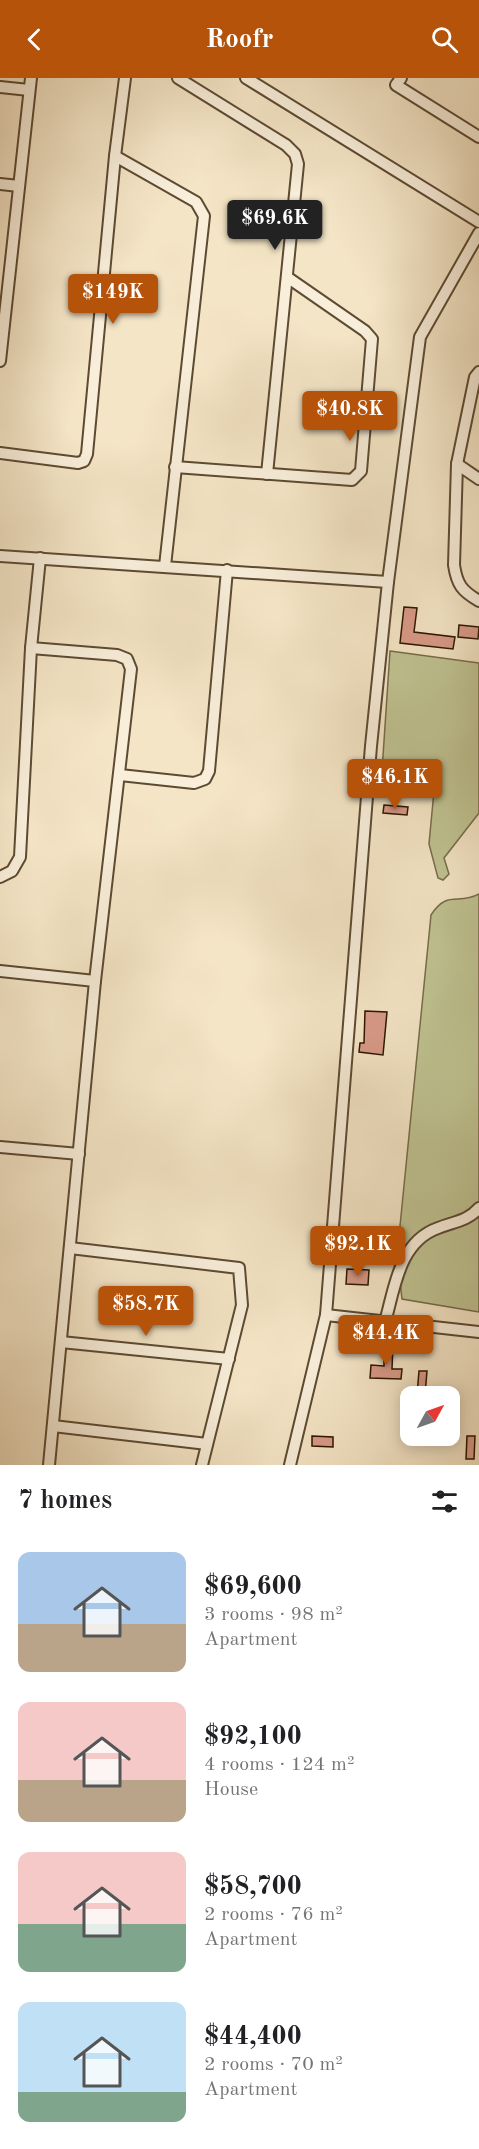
<!DOCTYPE html>
<html lang="en">
<head>
<meta charset="utf-8">
<style>
	body { margin:0; font-family:"Old Standard TT",serif; background:#f6f6f6; color:#202124; height:100vh; display:flex; flex-direction:column; font-size:22px; white-space:nowrap }
	* { box-sizing:border-box; margin:0 }
	p { font-size:20px; color:#757577 }
	.icon { flex:none; width:33px; height:33px; fill:none; stroke:currentColor; stroke-width:2; stroke-linecap:round; stroke-linejoin:round }
	.map { position:relative; height:1387px; overflow:hidden }
	.panel { display:flex; flex-direction:column; background:#fff; flex:1 }
	.panel>* { flex:none }
	.needle { width:39px; rotate:50deg }
	.fabs { position:absolute; left:400px; top:1308px; display:grid; gap:12px }
	.fabs a { display:grid; place-items:center; width:60px; height:60px; border-radius:12px; background:#fff; box-shadow:0 3px 15px #0003; font-size:30px }
	.price { position:absolute; translate:-50% -51px; padding:0 14px; border-radius:6px; background:#b45309; color:#fff; font-size:20px; line-height:39px; filter:drop-shadow(0 2px 3px #0008) }
	.price::after { content:''; position:absolute; left:50%; top:36px; width:18px; height:14px; margin-left:-9px; background:inherit; clip-path:polygon(0 0,100% 0,50% 100%) }
	.price.on { background:#222; color:#fff }
	ul { padding:0; list-style:none }
	li { display:flex; align-items:center; gap:18px; height:150px; padding:0 18px }
	li span { display:grid; place-items:center; flex:none; width:168px; height:120px; border-radius:12px; color:#555 }
	li>.icon { margin-inline-start:auto }
	span .icon { width:72px; height:72px; fill:#fffc; stroke-width:1 }
	li b { font-size:26px }
	h2 { display:flex; justify-content:space-between; align-items:center; height:72px; padding:0 18px; font-size:26px }
	header { display:flex; justify-content:space-between; align-items:center; height:78px; padding:0 18px; background:#b45309; color:#fff; font-size:27px; font-weight:700 }
	.map>svg:first-child { display:block }
	.green { fill:#c0c392; stroke:#766c4a; stroke-width:1.5 }
	.building { fill:#d99a88; stroke:#2b1601; stroke-width:1.5 }
	.lines { fill:none; stroke-linecap:round; stroke-linejoin:round }
	.street-casing { stroke:#5d4a32; stroke-width:14 }
	.street { stroke:#f8eeda; stroke-width:10 }
</style>
</head>
<body>
<header><svg class="icon" aria-label="back" viewBox="0 0 24 24"><path d="M15 5l-7 7 7 7"/></svg>Roofr<svg class="icon" aria-label="search" viewBox="0 0 24 24"><circle cx="10" cy="10" r="6"/><path d="M15 15l6 6"/></svg></header>
<div class="map">
<svg width="479" height="1387" viewBox="0 0 479 1387">
	<rect width="100%" height="100%" fill="#f4e5c6"/>
	<filter id="stains"><feTurbulence type="fractalNoise" baseFrequency=".00333" numOctaves="4"/><feColorMatrix values="0 0 0 0 .2 0 0 0 0 .09 0 0 0 0 .02 0 0 0 .5 -.17"/></filter>
	<radialGradient id="worn" r=".72"><stop offset=".6" stop-color="#630" stop-opacity="0"/><stop offset="1" stop-color="#630" stop-opacity=".3"/></radialGradient>
	<g class="green">
		<path d="M390 573 479 585V735L444 780 449 796 443 802 438 800 429 766 434 713 381 708Z"/>
		<path d="M479 816V1234L402 1221 397 1178 431 837C448 811 458 828 479 816Z"/>
	</g>
	<g class="building">
		<path d="M404 529 417 530 414 554 455 559 453 571 400 565Z"/>
		<path d="M459 547 479 549 478 561 458 559Z"/>
		<path d="M384 727 408 729 407 737 383 735Z"/>
		<path d="M365 933 387 934 383 977 359 974 360 965H364Z"/>
		<path d="M342 1152H351L350 1175 341 1174Z"/>
		<path d="M347 1191 369 1192 368 1207 346 1206Z"/>
		<path d="M384 1265H393L392 1291H402L401 1301 370 1300 371 1287 384 1288Z"/>
		<path d="M419 1293H427L425 1317H417Z"/>
		<path d="M312 1358 333 1359V1369L312 1368Z"/>
		<path d="M467 1358H475L474 1381H466Z"/>
	</g>
	<g class="lines">
		<defs>
			<g id="street">
				<path d="M178 0 286 67 295 76 298 86 267 396"/>
				<path d="M246 0 479 144"/>
				<path d="M401 0 396 7 479 59"/>
				<path d="M0 9 29 12"/>
				<path d="M115 78 196 124 204 138 165 488"/>
				<path d="M0 106 19 108"/>
				<path d="M0 283 31 0"/>
				<path d="M479 294 475 299 457 386 454 487C457 507 462 513 479 523"/>
				<path d="M0 375 78 385 84 383 87 376 115 78 125 0"/>
				<path d="M457 386 479 401"/>
				<path d="M175 389 352 402 361 393 372 261 365 253 287 199"/>
				<path d="M0 478 388 504"/>
				<path d="M31 570 117 577 127 581 131 591 95 903 49 1387"/>
				<path d="M120 697 194 705 205 701 209 693 227 492"/>
				<path d="M0 799 12 793 20 779 31 570 40 480"/>
				<path d="M0 893 95 903"/>
				<path d="M0 1069 79 1076"/>
				<path d="M70 1170 239 1190 242 1227 202 1387"/>
				<path d="M326 1237 479 1254"/>
				<path d="M385 1244C395 1209 399 1164 438 1150 453 1144 468 1143 479 1130"/>
				<path d="M61 1264 229 1281"/>
				<path d="M53 1348 207 1366"/>
				<path d="M290 1387 326 1237 371 668 388 504 420 259 479 155"/>
			</g>
		</defs>
		<use href="#street" class="street-casing"/>
		<use href="#street" class="street"/>
	</g>
	<rect width="100%" height="100%" filter="url(#stains)"/>
	<rect width="100%" height="100%" fill="url(#worn)"/>
</svg>
<div class="fabs">
<a><svg class="needle" viewBox="-14 -14 28 28"><path d="M0-13l5 13h-10z" fill="#e53935"/><path d="M0 13l5-13h-10z" fill="#757577"/></svg></a>
</div>
<b class="price on" style="left:275px;top:173px">$69.6K</b>
<b class="price" style="left:113px;top:247px">$149K</b>
<b class="price" style="left:350px;top:364px">$40.8K</b>
<b class="price" style="left:395px;top:732px">$46.1K</b>
<b class="price" style="left:358px;top:1199px">$92.1K</b>
<b class="price" style="left:146px;top:1259px">$58.7K</b>
<b class="price" style="left:386px;top:1288px">$44.4K</b>
</div>
<section class="panel">
<h2>7 homes<svg class="icon" aria-label="filters" viewBox="0 0 24 24"><path d="M4 7h16M4 17h16"/><circle cx="9" cy="7" r="2"/><circle cx="15" cy="17" r="2"/></svg></h2>
<ul>
<li><span style="background:linear-gradient(#a9c7e8 60%,#b9a48a 0)"><svg class="icon" aria-label="home" viewBox="0 0 24 24"><path d="M3 11l9-7 9 7M6 9v11h12V9"/></svg></span><div><b>$69,600</b><p>3 rooms · 98 m²</p><p>Apartment</p></div></li>
<li><span style="background:linear-gradient(#f6c9c9 65%,#b9a48a 0)"><svg class="icon" aria-label="home" viewBox="0 0 24 24"><path d="M3 11l9-7 9 7M6 9v11h12V9"/></svg></span><div><b>$92,100</b><p>4 rooms · 124 m²</p><p>House</p></div></li>
<li><span style="background:linear-gradient(#f6c9c9 60%,#7fa58c 0)"><svg class="icon" aria-label="home" viewBox="0 0 24 24"><path d="M3 11l9-7 9 7M6 9v11h12V9"/></svg></span><div><b>$58,700</b><p>2 rooms · 76 m²</p><p>Apartment</p></div></li>
<li><span style="background:linear-gradient(#bfe0f5 75%,#7fa58c 0)"><svg class="icon" aria-label="home" viewBox="0 0 24 24"><path d="M3 11l9-7 9 7M6 9v11h12V9"/></svg></span><div><b>$44,400</b><p>2 rooms · 70 m²</p><p>Apartment</p></div></li>
</ul>
</section>
</body>
</html>
